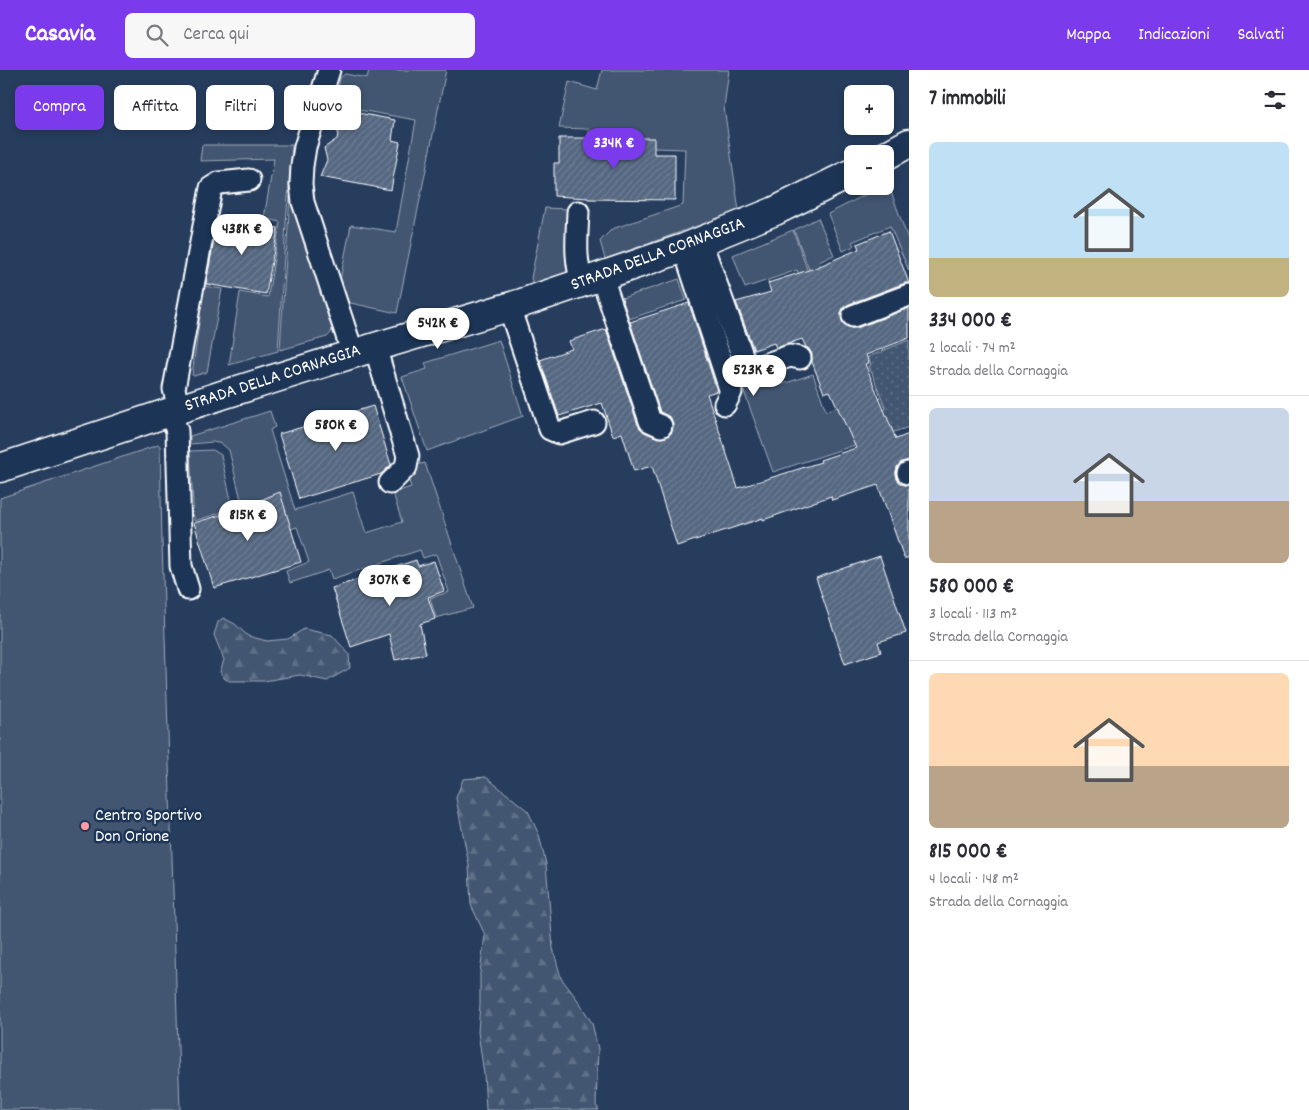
<!DOCTYPE html>
<html lang="it">
<head>
<meta charset="utf-8">
<style>
	body { margin:0; font-family:Dekko,sans-serif; background:#f7f7f7; color:#2b2b33; height:100vh; display:flex; flex-direction:column; font-size:19px; white-space:nowrap }
	* { box-sizing:border-box; margin:0 }
	p { font-size:16px; color:#7c7c81 }
	.icon { flex:none; width:28px; height:28px; fill:none; stroke:currentColor; stroke-width:2; stroke-linecap:round; stroke-linejoin:round }
	.map { position:relative; flex:1; overflow:hidden }
	.side { display:flex; flex-direction:column; background:#fff; width:400px }
	.side>* { flex:none }
	.hud { position:absolute; left:15px; top:15px; width:475px; height:45px; display:flex; gap:10px }
	.controls { position:absolute; left:844px; top:15px; display:grid; gap:10px }
	.controls a { display:grid; place-items:center; width:50px; height:50px; border-radius:8px; background:#fff; box-shadow:0 2px 8px #0003; font-size:25px }
	.price { position:absolute; translate:-50% -42px; padding:0 11px; border-radius:18px; background:#fff; color:#222; font-size:16px; line-height:32px; filter:drop-shadow(0 1px 2px #0008) }
	.price::after { content:''; position:absolute; left:50%; top:30px; width:15px; height:11px; margin-left:-8px; background:inherit; clip-path:polygon(0 0,100% 0,50% 100%) }
	.price.selected { background:#7c3aed; color:#fff }
	ul { padding:0; list-style:none }
	li { display:grid; align-content:center; gap:10px; height:265px; padding:0 20px }
	li+li { border-top:1px solid #e1e1e2 }
	li span { display:grid; place-items:center; height:155px; border-radius:8px; color:#555 }
	li>.icon { margin-inline-start:auto }
	span .icon { width:90px; height:90px; fill:#fffc; stroke-width:1 }
	li b { font-size:21px }
	h2 { display:flex; justify-content:space-between; align-items:center; height:60px; padding:0 20px; font-size:21px }
	.chip { padding:0 18px; border-radius:8px; background:#fff; box-shadow:0 2px 8px #0003; font-size:18px; line-height:45px }
	.chip.selected { background:#7c3aed; color:#fff }
	header { display:flex; align-items:center; gap:30px; box-sizing:border-box; height:70px; padding:0 25px; background:#7c3aed; color:#fff }
	header strong { font-size:24px }
	nav { display:flex; gap:28px; margin-inline-start:auto; font-size:18px }
	.search { width:350px; height:45px; background:#f7f7f7; display:flex; align-items:center; gap:12px; box-sizing:border-box; padding:0 18px; border-radius:8px; color:#7c7c81; font-size:19px }
	main { display:flex; flex:1; min-height:0 }
	.map>svg:first-child { display:block }
	.grass { fill:url(#grass-dots); stroke:#a0aab8 }
	.forest { fill:url(#forest-firs); stroke:#a0aab8 }
	.green { fill:#425672; stroke:#a0aab8 }
	.building { fill:url(#building-hatch); stroke:#fff }
	.lines { fill:none; stroke-linecap:round; stroke-linejoin:round }
	.service-casing { stroke:#fff; stroke-width:25 }
	.minor-casing { stroke:#fff; stroke-width:31 }
	.service { stroke:#1d3557; stroke-width:21 }
	.minor { stroke:#1d3557; stroke-width:28 }
	.poi-dot { fill:#ff9aa2; stroke:#1d3557; stroke-width:2 }
	.labels { text-anchor:middle; dominant-baseline:central; stroke-width:5; stroke-linejoin:round; paint-order:stroke }
	.street-label { font-size:18px; fill:#fff; stroke:#1d3557 }
	.poi-label { font-size:18px; fill:#fff; stroke:#1d3557; text-anchor:start }
</style>
</head>
<body>
<header>
<strong>Casavia</strong>
<div class="search"><svg class="icon" aria-label="search" viewBox="0 0 24 24"><circle cx="10" cy="10" r="6"/><path d="M15 15l6 6"/></svg>Cerca qui</div>
<nav><a>Mappa</a><a>Indicazioni</a><a>Salvati</a></nav>
</header>
<main>
<div class="map">
<svg width="909" height="1040" viewBox="0 0 909 1040">
	<defs>
		<pattern id="grass-dots" width="8" height="8" patternUnits="userSpaceOnUse" patternTransform="scale(1.25)"><rect width="8" height="8" fill="#425672"/><path d="M2 2h.1M6 6h.1" fill="none" stroke="#5e6f87" stroke-width="1.8" stroke-linecap="round"/></pattern>
		<pattern id="forest-firs" width="22" height="20" patternUnits="userSpaceOnUse" patternTransform="scale(1.25)"><rect width="22" height="20" fill="#425672"/><path d="M5 1l3.5 6h-7zM16 11l3.5 6h-7z" fill="#5e6f87"/></pattern>
		<pattern id="building-hatch" width="6" height="6" patternUnits="userSpaceOnUse" patternTransform="scale(1.25)"><rect width="6" height="6" fill="#556781"/><path d="M-1 1l2-2M0 6l6-6M5 7l2-2" fill="none" stroke="#6e7e94"/></pattern>
	</defs>
	<rect width="100%" height="100%" fill="#263d5e"/>
	<filter id="ink" filterUnits="userSpaceOnUse"><feTurbulence type="fractalNoise" baseFrequency=".02" numOctaves="2"/><feDisplacementMap in="SourceGraphic" scale="10" xChannelSelector="R" yChannelSelector="G"/><feConvolveMatrix kernelMatrix="1 2 1 2 8 2 1 2 1" color-interpolation-filters="sRGB"/></filter>
	<g filter="url(#ink)">
		<path class="grass" d="M909 270V357L867 371 860 350 886 339 869 296 871 295 868 287Z"/>
		<g class="forest">
			<path d="M223 548 235 554 248 566 267 571 288 569 304 559 332 565 349 584 350 598 327 611 300 605 264 611H230L225 609 220 602 224 590 214 565 218 552Z"/>
			<path d="M486 707 528 741 539 765 546 794 553 878 561 908 577 929 592 953 598 979 596 1035 599 1040H486L484 1004 478 962 480 934V903L485 865 471 835 469 795 456 728 463 709Z"/>
		</g>
		<g class="green">
			<path d="M369 0H446L397 243 346 232 339 215 351 155 396 162 416 50 342 37 341 45 334 44 340 8 345 4 367 8Z"/>
			<path d="M602 0H729L724 37 739 141 605 189 600 171 612 159 683 135 685 79 589 76V59L559 58 569 12 597 20Z"/>
			<path d="M202 75H292L286 153 278 281 229 295 240 222 268 227 280 152 264 148 274 89 200 91Z"/>
			<path d="M888 113 909 172V201L890 156 852 172 854 176 843 181 828 144 882 116H885V114Z"/>
			<path d="M290 126 299 147 332 259 331 263 327 267 280 280Z"/>
			<path d="M545 138 568 139 567 203 533 216 531 208Z"/>
			<path d="M818 148 834 185 819 192 845 261 834 265 794 160Z"/>
			<path d="M793 160 831 266 812 241 797 200 745 218 733 185Z"/>
			<path d="M679 209 686 230 629 249 622 228Z"/>
			<path d="M204 216 222 219 207 302 194 306 192 305Z"/>
			<path d="M499 270 523 346 427 381 402 307 427 299 425 293Z"/>
			<path d="M813 304 826 341 850 332 864 372 773 402 742 316 771 306 780 315Z"/>
			<path d="M270 341 275 357 270 360 295 440 353 422 366 463 402 452 393 423 411 417 408 408 415 395 425 393 473 538 436 548 430 528 449 522 436 484 423 488 420 480 332 509 329 500 290 513 286 501 309 492 297 457 290 459 248 437 246 429 241 430 229 380 222 374 213 372 190 374V366Z"/>
			<path d="M158 375 160 376 162 472 180 1040H0V428Z"/>
			<path d="M213 380 221 385 233 439 194 451 190 381Z"/>
		</g>
		<g class="building">
			<path d="M342 40 395 50 392 70 400 72 391 120 320 107 327 90 324 78 337 69Z"/>
			<path d="M559 68H654V84H675V130L588 129V128L554 126V93H559Z"/>
			<path d="M218 148 278 158 266 224 206 214Z"/>
			<path d="M889 161 909 213H905L849 234 843 238 841 244 842 251 845 255 851 258H857L909 238V268L866 285 869 293 865 294 896 369 909 364V390L901 392 897 397 896 403 897 409 901 414 909 416V488H904L878 415 832 430 831 426 763 450V448L677 476 652 396 634 401 622 363 613 366 602 333 559 346 540 290 572 279 569 271 606 259 638 355 644 362 656 367 662 368 668 366 672 362 673 354 671 348 660 342 630 252 689 233 717 321 707 324 738 418 821 392 820 390 856 378 830 321 824 323 812 292V284L809 279 806 277 802 269 776 278 774 273 754 280 736 232 771 222 768 213 815 198 859 179 857 174Z"/>
			<path d="M373 336 391 395 381 404 299 429 279 364Z"/>
			<path d="M280 422 301 492 214 518 194 453 237 440Z"/>
			<path d="M880 486 906 563 878 572 881 582 845 594 816 508Z"/>
			<path d="M416 490 418 496 434 491 444 521 428 527 435 549 420 554 426 584 395 590 389 564 351 577 332 518Z"/>
		</g>
		<g class="lines">
			<defs>
				<g id="service">
					<path d="M329 0 305 77 302 96 301 114 303 132 353 284"/>
					<path d="M578 142C577 166 574 191 583 214"/>
					<path d="M701 172 746 296 752 299 790 286 800 288"/>
					<path d="M684 178 731 322 725 334"/>
					<path d="M602 207 650 351 661 356"/>
					<path d="M509 237 550 359 559 363 594 352"/>
					<path d="M853 246 909 225"/>
					<path d="M375 277 408 386 406 397 390 413"/>
					<path d="M179 339 174 319 211 118 219 113 249 110"/>
					<path d="M170 342 177 361 181 496 188 519"/>
					<path d="M908 403H909"/>
				</g>
				<g id="minor">
					<path d="M885 86 909 73"/>
					<path d="M0 398 222 325 375 277 522 233 684 178 775 141 852 103"/>
				</g>
			</defs>
			<use href="#service" class="service-casing"/>
			<use href="#minor" class="minor-casing"/>
			<use href="#service" class="service"/>
			<use href="#minor" class="minor"/>
		</g>
	</g>
	<circle class="poi-dot" cx="85" cy="756" r="5"/>
	<g class="labels">
		<g class="street-label">
			<text transform="translate(658 185) rotate(-20)">STRADA DELLA CORNAGGIA</text>
			<text transform="translate(273 309) rotate(-18)">STRADA DELLA CORNAGGIA</text>
		</g>
		<g class="poi-label">
			<text x="95" y="746">Centro Sportivo<tspan x="95" dy="21">Don Orione</tspan></text>
		</g>
	</g>
</svg>
<div class="controls">
<a>+</a>
<a>−</a>
</div>
<b class="price selected" style="left:614px;top:100px">334K €</b>
<b class="price" style="left:242px;top:186px">438K €</b>
<b class="price" style="left:438px;top:280px">542K €</b>
<b class="price" style="left:754px;top:327px">523K €</b>
<b class="price" style="left:336px;top:382px">580K €</b>
<b class="price" style="left:248px;top:472px">815K €</b>
<b class="price" style="left:390px;top:537px">307K €</b>
<div class="hud">
<a class="chip selected">Compra</a>
<a class="chip">Affitta</a>
<a class="chip">Filtri</a>
<a class="chip">Nuovo</a>
</div>
</div>
<section class="side">
<h2>7 immobili<svg class="icon" aria-label="filters" viewBox="0 0 24 24"><path d="M4 7h16M4 17h16"/><circle cx="9" cy="7" r="2"/><circle cx="15" cy="17" r="2"/></svg></h2>
<ul>
<li><span style="background:linear-gradient(#bfe0f5 75%,#c2b280 0)"><svg class="icon" aria-label="home" viewBox="0 0 24 24"><path d="M3 11l9-7 9 7M6 9v11h12V9"/></svg></span><div><b>334 000 €</b><p>2 locali · 74 m²</p><p>Strada della Cornaggia</p></div></li>
<li><span style="background:linear-gradient(#c9d6e8 60%,#b9a48a 0)"><svg class="icon" aria-label="home" viewBox="0 0 24 24"><path d="M3 11l9-7 9 7M6 9v11h12V9"/></svg></span><div><b>580 000 €</b><p>3 locali · 113 m²</p><p>Strada della Cornaggia</p></div></li>
<li><span style="background:linear-gradient(#ffd9b3 60%,#b9a48a 0)"><svg class="icon" aria-label="home" viewBox="0 0 24 24"><path d="M3 11l9-7 9 7M6 9v11h12V9"/></svg></span><div><b>815 000 €</b><p>4 locali · 148 m²</p><p>Strada della Cornaggia</p></div></li>
</ul>
</section>
</main>
</body>
</html>
